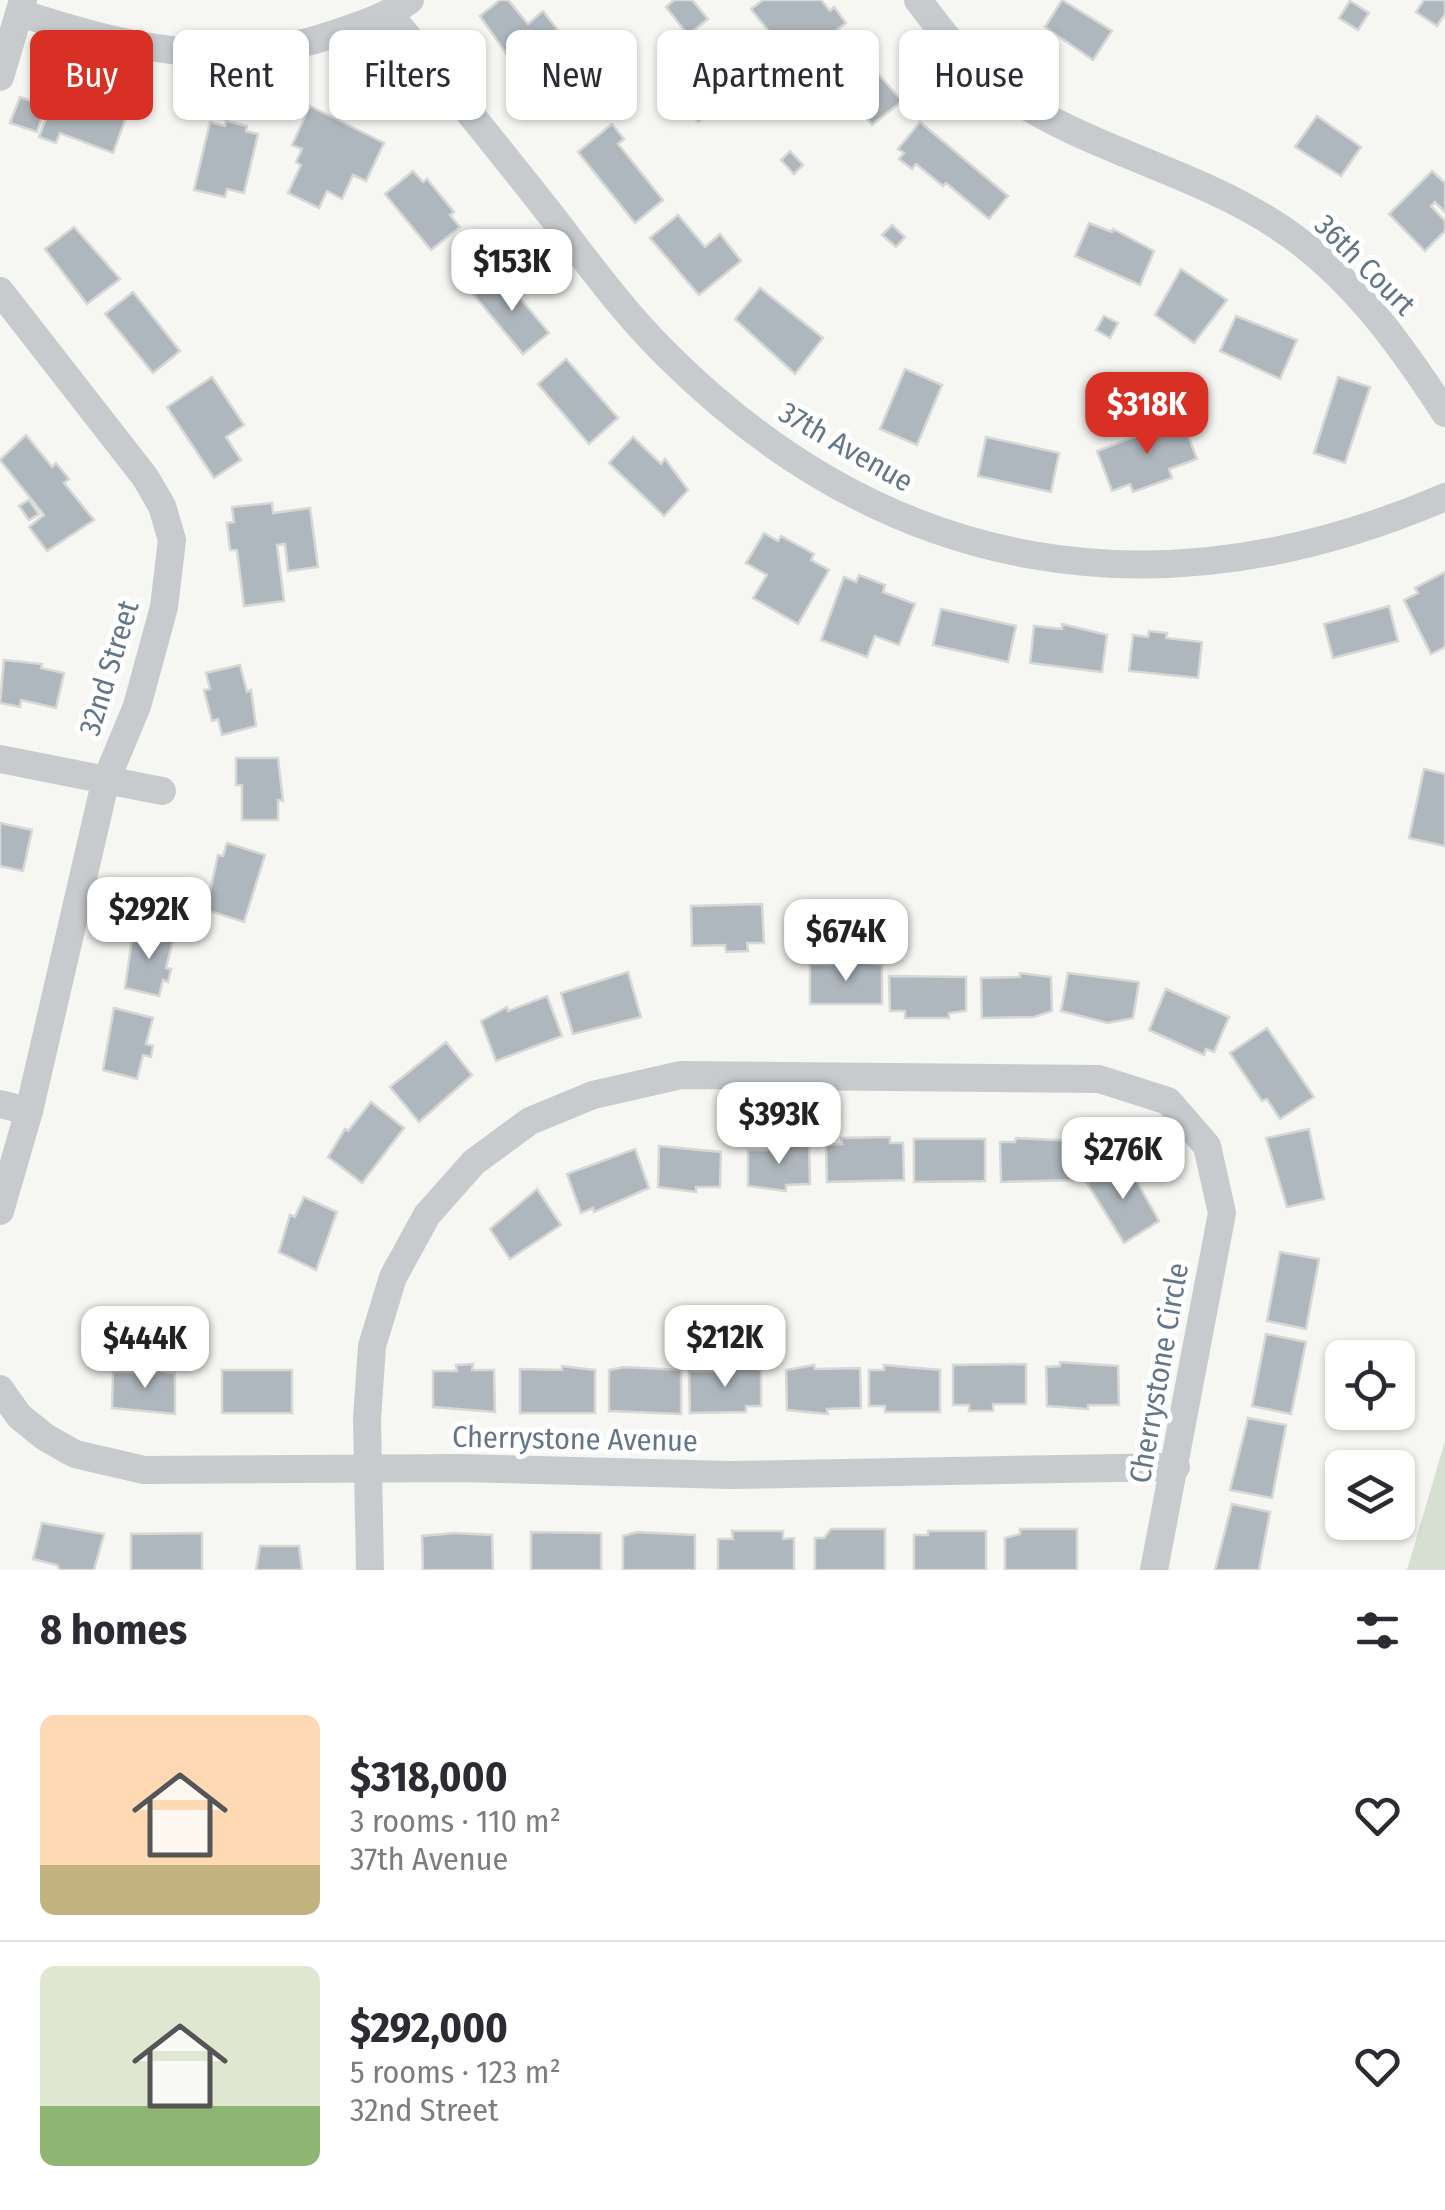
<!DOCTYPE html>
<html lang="en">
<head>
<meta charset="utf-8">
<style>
	body { margin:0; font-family:"Fira Sans Condensed",sans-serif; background:#f7f7f7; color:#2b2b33; height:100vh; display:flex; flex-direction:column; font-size:38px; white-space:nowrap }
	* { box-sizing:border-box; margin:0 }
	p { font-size:32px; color:#7c7c81 }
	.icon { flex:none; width:55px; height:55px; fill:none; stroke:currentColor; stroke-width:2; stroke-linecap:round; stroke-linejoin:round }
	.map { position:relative; height:1570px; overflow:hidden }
	.sheet { display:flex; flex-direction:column; background:#fff; flex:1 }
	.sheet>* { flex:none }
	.top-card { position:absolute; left:30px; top:30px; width:1385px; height:90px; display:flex; gap:20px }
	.fabs { position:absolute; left:1325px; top:1340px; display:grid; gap:20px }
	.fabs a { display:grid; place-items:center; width:90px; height:90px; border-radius:15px; background:#fff; box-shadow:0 2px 8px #0004; font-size:50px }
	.price { position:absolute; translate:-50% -85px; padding:0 22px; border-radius:20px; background:#fff; color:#222; font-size:32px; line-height:65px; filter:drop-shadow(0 2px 5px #0008) }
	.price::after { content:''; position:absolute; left:50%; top:60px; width:30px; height:22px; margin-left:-15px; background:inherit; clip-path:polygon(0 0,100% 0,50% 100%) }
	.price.selected { background:#d93025; color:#fff }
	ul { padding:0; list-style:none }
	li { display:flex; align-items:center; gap:30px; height:250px; padding:0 40px }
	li+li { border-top:2px solid #e1e1e2 }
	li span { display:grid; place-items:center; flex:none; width:280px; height:200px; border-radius:15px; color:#555 }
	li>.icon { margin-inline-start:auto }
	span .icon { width:120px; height:120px; fill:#fffc; stroke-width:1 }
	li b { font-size:42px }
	h2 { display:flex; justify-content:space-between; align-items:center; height:120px; padding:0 40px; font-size:42px }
	.chip { padding:0 35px; border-radius:15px; background:#fff; box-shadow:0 2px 8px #0004; font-size:35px; line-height:90px }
	.chip.selected { background:#d93025; color:#fff }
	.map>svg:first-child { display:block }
	.green { fill:#d7dfd3 }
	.building { fill:#aeb7bd; stroke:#d7d8d5; stroke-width:2.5 }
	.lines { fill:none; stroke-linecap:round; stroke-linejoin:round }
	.minor { stroke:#c8cbce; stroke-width:28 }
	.labels { text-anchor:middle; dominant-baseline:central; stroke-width:10; stroke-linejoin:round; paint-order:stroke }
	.street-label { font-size:30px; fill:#627687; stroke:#fff }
</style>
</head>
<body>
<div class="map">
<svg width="1445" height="1570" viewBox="0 0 1445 1570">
	<rect width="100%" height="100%" fill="#f6f6f2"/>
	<path class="green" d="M1445 1441V1570H1407Z"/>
	<g class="building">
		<path d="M500 0H508L528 24 543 11 560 33 545 45 560 64 572 54 587 72 575 83 584 94 559 115 538 94 541 92 517 69 480 16Z"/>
		<path d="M674 0H692L708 19 688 35 666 7Z"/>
		<path d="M763 0H821L830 11 834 7 846 23 814 48 802 32 790 41 782 31 774 38 751 9Z"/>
		<path d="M1062 0 1112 31 1093 60 1045 27Z"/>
		<path d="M1424 0H1445V14L1437 26 1416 12Z"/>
		<path d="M1350 1 1369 13 1358 30 1339 18Z"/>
		<path d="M857 50 902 101 872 125 830 72Z"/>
		<path d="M611 54 628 78 613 88 596 64Z"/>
		<path d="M746 73 762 90 747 104 731 86Z"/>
		<path d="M692 86 711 110 698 122 678 98Z"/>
		<path d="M54 96 125 120 113 153 60 133 56 143 39 137Z"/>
		<path d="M20 97 46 106 37 132 10 123Z"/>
		<path d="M310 106 384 143 366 181 353 175 342 199 327 191 319 208 288 193 301 165 296 162 302 149 292 145Z"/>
		<path d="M1317 116 1361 147 1341 176 1295 147Z"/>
		<path d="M226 121 247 126 246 131 258 134 244 193 227 189 225 197 194 190 210 122 225 126Z"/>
		<path d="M920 122 1008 196 989 219 946 183 943 186 916 164 912 169 899 159 904 153 898 149Z"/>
		<path d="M612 124 624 139 618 144 663 200 635 223 578 152Z"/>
		<path d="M790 151 803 165 794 174 781 160Z"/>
		<path d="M413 171 423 182 427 179 454 212 450 215 460 227 431 250 385 194Z"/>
		<path d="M1432 171 1445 183V212L1435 202 1431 206 1445 221V231L1425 251 1389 214Z"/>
		<path d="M678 215 705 247 720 234 741 261 699 295 650 238Z"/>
		<path d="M1089 223 1112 232 1113 229 1154 251 1140 285 1075 256Z"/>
		<path d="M892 225 905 237 896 247 882 235Z"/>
		<path d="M74 227 120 279 87 304 45 249Z"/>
		<path d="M1181 269 1227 300 1194 343 1155 315Z"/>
		<path d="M500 274 549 333 523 354 474 295Z"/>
		<path d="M760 288 823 338 795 374 735 319Z"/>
		<path d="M133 292 180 351 153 373 105 314Z"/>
		<path d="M1104 316 1118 323 1110 338 1096 330Z"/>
		<path d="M1236 316 1297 340 1280 379 1220 351Z"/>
		<path d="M566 359 618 418 589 444 538 384Z"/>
		<path d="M905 369 942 385 917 445 880 429Z"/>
		<path d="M212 377 244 425 226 437 241 460 214 478 167 407Z"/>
		<path d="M1338 377 1370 387 1345 463 1314 453Z"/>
		<path d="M1182 419 1197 459 1169 469 1172 478 1133 492 1130 484 1112 491 1097 451Z"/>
		<path d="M26 435 52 467 56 463 69 479 64 483 94 520 47 551 29 527 44 515 0 460Z"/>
		<path d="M633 437 661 464 665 459 688 490 664 516 609 463Z"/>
		<path d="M986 437 1059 453 1051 492 978 476Z"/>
		<path d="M29 500 39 514 29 520 19 506Z"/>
		<path d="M272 503 273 513 310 508 318 567 288 571 285 544 277 545 284 601 244 606 237 550H230L227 523 234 522 232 507Z"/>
		<path d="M764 533 778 541 781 536 814 554 811 560 829 570 798 624 753 598 767 575 746 563Z"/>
		<path d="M1445 572V647L1431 654 1404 600 1418 593 1415 588Z"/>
		<path d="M859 575 885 585 883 592 915 604 899 645 875 636 867 657 821 640 844 577 856 582Z"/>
		<path d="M1389 606 1398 641 1333 658 1324 624Z"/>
		<path d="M941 609 1016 626 1008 662 933 645Z"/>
		<path d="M1062 624 1107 635 1102 672 1030 663 1034 626 1062 629Z"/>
		<path d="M1149 631 1167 633 1166 638 1202 642 1198 678 1129 671 1133 635 1148 637Z"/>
		<path d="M4 660 42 664 41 668 64 673 56 708 21 700 20 707 0 703Z"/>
		<path d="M240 665 247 692 251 690 256 726 222 735 218 719 212 721 204 690 210 689 206 673Z"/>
		<path d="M236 758H278L283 801 278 800V820H242V785H236Z"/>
		<path d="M1424 769 1445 774V846L1409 838Z"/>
		<path d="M0 823 32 830 23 871 0 866Z"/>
		<path d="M227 843 265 855 244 922 206 910 218 855 223 856Z"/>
		<path d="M762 904 764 943H747L748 951 726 952 725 945 692 946 691 906Z"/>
		<path d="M140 927 174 936 166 968 171 969 168 982 163 980 159 996 125 988 132 939 137 941Z"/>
		<path d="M853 961 882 965V1004H810V964L853 965Z"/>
		<path d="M628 972 641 1017 573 1034 561 993Z"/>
		<path d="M1020 973 1051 977 1052 1011 1034 1017 982 1018 981 978 1020 977Z"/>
		<path d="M1068 973 1139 982 1133 1018 1108 1023 1061 1011Z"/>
		<path d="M889 976 966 977V1011L949 1013V1018H905V1011H890Z"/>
		<path d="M1166 989 1229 1017 1214 1052 1206 1049 1204 1055 1149 1030Z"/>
		<path d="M547 996 562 1036 496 1061 481 1021 507 1007 508 1011Z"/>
		<path d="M114 1008 153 1018 146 1044 153 1046 151 1057 143 1055 137 1079 103 1070Z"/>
		<path d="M1267 1028 1314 1097 1280 1119 1267 1099 1262 1101 1230 1053Z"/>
		<path d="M446 1042 472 1075 419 1122 390 1087Z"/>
		<path d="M371 1102 404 1128 362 1183 328 1157 345 1129 348 1131Z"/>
		<path d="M1309 1129 1324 1199 1287 1207 1266 1138Z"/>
		<path d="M890 1137V1143H903L904 1180 827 1182 826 1145 842 1144 841 1138Z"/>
		<path d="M1016 1138 1073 1141 1074 1180 1001 1182 1000 1142H1015Z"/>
		<path d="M914 1139H985V1181L914 1182Z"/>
		<path d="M782 1145H809L810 1184 786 1185V1191L748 1186V1150H782Z"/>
		<path d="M659 1146 721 1152 720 1187H696V1192L658 1187Z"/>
		<path d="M635 1149 649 1188 594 1212 593 1208 581 1213 567 1174Z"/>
		<path d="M1117 1163 1126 1177 1132 1173 1159 1221 1124 1243 1087 1183Z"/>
		<path d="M537 1189 561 1225 510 1259 490 1229Z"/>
		<path d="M304 1197 337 1212 316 1270 279 1252 290 1215 295 1217Z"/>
		<path d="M1280 1252 1319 1259 1306 1329 1267 1321Z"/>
		<path d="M1266 1334 1306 1342 1291 1414 1252 1406Z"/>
		<path d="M1060 1362 1118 1366 1119 1405H1088V1409L1047 1406 1046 1367 1060 1366Z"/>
		<path d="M473 1364 472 1370H494L495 1412 433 1407V1371H457L456 1365Z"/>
		<path d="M1026 1364V1404H993V1411H969V1405H953V1365Z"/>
		<path d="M814 1365 815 1369 860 1368 861 1408 827 1409 828 1414 787 1410 786 1370Z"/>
		<path d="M884 1365 940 1370V1412H885V1406H869V1370H884Z"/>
		<path d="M562 1366 595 1370V1413H520V1369L562 1370Z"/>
		<path d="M729 1366 761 1370V1406H746V1412L690 1413 689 1371H729Z"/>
		<path d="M624 1367 681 1370V1414L609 1411V1370Z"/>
		<path d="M135 1368 175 1373V1414L112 1408 113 1372H136Z"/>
		<rect x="222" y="1370" width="70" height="43"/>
		<path d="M1248 1418 1286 1425 1272 1498 1230 1490Z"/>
		<path d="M1232 1504 1270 1512 1259 1570H1215Z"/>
		<path d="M42 1523 104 1534 94 1570H60L57 1565 33 1559Z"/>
		<path d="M831 1529H885V1570H815V1538H824Z"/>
		<path d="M1020 1529H1077V1570H1005V1538L1020 1534Z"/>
		<path d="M732 1531H783V1539L794 1538V1570H718V1539H733Z"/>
		<path d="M928 1531H986V1570H914V1535H928Z"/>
		<path d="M531 1532 601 1533V1570H531Z"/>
		<path d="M637 1532 695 1535V1570H623V1536Z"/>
		<path d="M202 1533V1570H131V1534Z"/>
		<path d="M454 1533 492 1535 493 1570H423L422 1536Z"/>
		<path d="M260 1546H299L302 1570H256Z"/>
	</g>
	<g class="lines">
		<g class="minor">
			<path d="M918 0C942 32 967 66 1000 89 1085 150 1192 169 1279 227 1350 274 1399 342 1445 413"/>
			<path d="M20 13C125 47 224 72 334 34 361 25 386 17 410 0"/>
			<path d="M390 15C444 81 498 148 551 215 588 263 624 313 667 355 889 576 1159 620 1445 497"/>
			<path d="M0 77 23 0"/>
			<path d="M0 291 145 477 162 506 172 540 164 607 137 706 105 783 29 1111 0 1211"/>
			<path d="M0 759 162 791"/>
			<path d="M0 1104 29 1111"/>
			<path d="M0 1389 19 1416 45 1437 75 1454 144 1470 461 1468 730 1475 1176 1467"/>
			<path d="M370 1570 367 1419 372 1346 393 1277 427 1215 474 1162 530 1121 593 1095 681 1075 1099 1079 1168 1101 1207 1146 1222 1213 1154 1570"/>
		</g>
	</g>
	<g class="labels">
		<g class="street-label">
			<text transform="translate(1365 265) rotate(45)">36th Court</text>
			<text transform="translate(846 447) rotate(30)">37th Avenue</text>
			<text transform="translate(109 668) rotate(-73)">32nd Street</text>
			<text transform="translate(1159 1373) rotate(-80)">Cherrystone Circle</text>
			<text transform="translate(575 1439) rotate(1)">Cherrystone Avenue</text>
		</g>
	</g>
</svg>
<div class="fabs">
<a><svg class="icon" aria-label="locate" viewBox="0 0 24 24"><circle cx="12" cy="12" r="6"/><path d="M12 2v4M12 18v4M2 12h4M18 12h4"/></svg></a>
<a><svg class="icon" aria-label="layers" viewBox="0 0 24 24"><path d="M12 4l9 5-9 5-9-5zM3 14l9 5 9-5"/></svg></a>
</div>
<b class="price" style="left:512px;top:314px">$153K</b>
<b class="price selected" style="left:1147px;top:457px">$318K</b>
<b class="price" style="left:149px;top:962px">$292K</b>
<b class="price" style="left:846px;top:984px">$674K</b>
<b class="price" style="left:779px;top:1167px">$393K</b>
<b class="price" style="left:1123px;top:1202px">$276K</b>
<b class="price" style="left:725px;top:1390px">$212K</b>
<b class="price" style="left:145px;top:1391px">$444K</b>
<div class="top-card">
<a class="chip selected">Buy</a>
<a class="chip">Rent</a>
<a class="chip">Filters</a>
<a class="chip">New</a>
<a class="chip">Apartment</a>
<a class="chip">House</a>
</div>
</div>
<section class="sheet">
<h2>8 homes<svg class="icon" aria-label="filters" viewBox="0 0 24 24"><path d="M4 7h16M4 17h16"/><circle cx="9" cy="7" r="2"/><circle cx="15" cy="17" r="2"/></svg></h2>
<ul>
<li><span style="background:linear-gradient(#ffd9b3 75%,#c2b280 0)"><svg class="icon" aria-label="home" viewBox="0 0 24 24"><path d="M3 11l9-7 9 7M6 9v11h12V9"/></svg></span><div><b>$318,000</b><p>3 rooms · 110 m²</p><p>37th Avenue</p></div><svg class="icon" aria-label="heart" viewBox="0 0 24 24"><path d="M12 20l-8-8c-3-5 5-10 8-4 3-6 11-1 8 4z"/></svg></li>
<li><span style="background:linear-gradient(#dfe7d0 70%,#8fb573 0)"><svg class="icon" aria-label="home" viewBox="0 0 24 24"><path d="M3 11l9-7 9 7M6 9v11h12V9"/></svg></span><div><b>$292,000</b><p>5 rooms · 123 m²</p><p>32nd Street</p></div><svg class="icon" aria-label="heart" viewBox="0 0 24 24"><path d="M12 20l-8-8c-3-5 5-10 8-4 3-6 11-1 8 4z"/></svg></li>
</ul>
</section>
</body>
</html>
